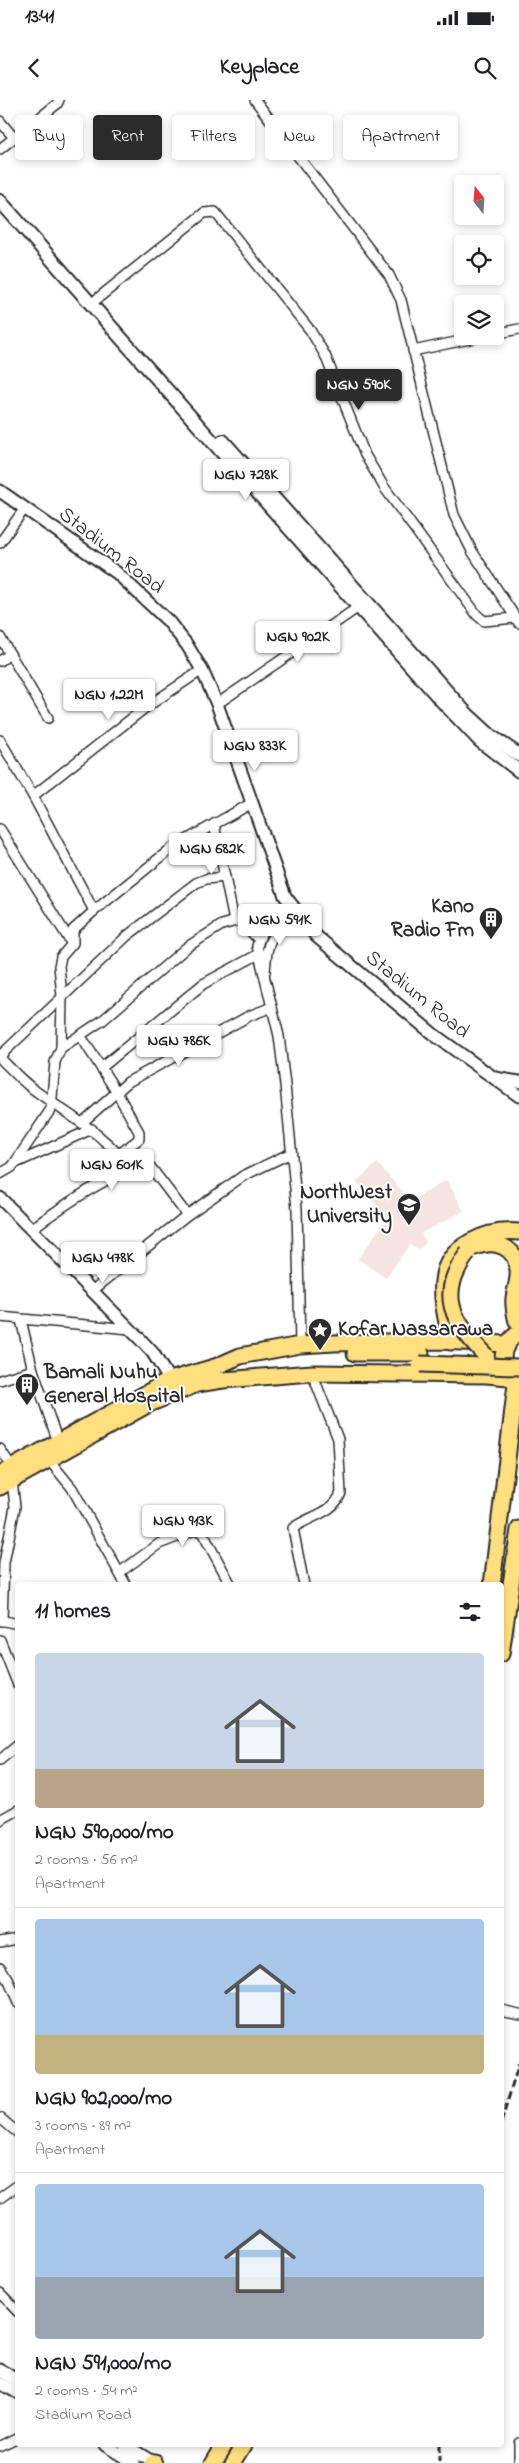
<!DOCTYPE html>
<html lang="en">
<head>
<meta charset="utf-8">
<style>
	body { margin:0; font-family:"Indie Flower",sans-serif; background:#f6f6f6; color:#202124; height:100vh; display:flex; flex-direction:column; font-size:19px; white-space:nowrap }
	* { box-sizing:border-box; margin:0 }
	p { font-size:16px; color:#757577 }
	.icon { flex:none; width:28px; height:28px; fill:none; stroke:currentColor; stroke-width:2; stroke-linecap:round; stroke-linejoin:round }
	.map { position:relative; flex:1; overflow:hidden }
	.drawer { position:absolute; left:15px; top:1482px; width:489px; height:865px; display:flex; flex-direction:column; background:#fff; border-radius:5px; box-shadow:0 2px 8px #0003 }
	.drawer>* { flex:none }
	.hud { position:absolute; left:15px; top:15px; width:490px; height:45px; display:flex; gap:10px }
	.needle { width:32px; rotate:343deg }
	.buttons { position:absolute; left:454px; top:75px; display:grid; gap:10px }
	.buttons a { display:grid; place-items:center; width:50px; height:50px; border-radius:5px; background:#fff; box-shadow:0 2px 8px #0003; font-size:25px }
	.price { position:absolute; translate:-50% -42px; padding:0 11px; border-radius:5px; background:#fff; color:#222; font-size:16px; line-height:32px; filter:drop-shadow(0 1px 2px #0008) }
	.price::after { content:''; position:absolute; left:50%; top:30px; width:15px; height:11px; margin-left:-8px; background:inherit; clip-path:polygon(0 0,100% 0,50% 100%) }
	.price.current { background:#2b2b2b; color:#fff }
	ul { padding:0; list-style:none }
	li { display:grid; align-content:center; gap:10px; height:265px; padding:0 20px }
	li+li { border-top:1px solid #e0e0e0 }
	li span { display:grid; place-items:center; height:155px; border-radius:5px; color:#555 }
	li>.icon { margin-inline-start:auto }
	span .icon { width:90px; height:90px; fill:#fffc; stroke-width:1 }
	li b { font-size:21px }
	h2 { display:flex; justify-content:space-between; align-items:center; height:60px; padding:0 20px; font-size:21px }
	.pill { padding:0 18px; border-radius:5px; background:#fff; box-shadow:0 2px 8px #0003; font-size:18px; line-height:45px }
	.pill.current { background:#2b2b2b; color:#fff }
	.status { display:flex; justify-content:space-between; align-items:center; height:35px; padding:0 25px; background:#fff; direction:ltr }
	.status svg { height:14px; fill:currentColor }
	header { display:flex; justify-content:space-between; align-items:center; height:65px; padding:0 20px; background:#fff; font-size:22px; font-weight:700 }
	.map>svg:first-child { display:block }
	.built { fill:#f5e4e1 }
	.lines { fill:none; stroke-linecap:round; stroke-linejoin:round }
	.minor-casing { stroke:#2b2b2b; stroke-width:12 }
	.tertiary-casing { stroke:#2b2b2b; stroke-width:15 }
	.secondary-casing { stroke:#2b2b2b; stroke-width:16 }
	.primary-casing { stroke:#2b2b2b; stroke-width:19 }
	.trunk-casing { stroke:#2b2b2b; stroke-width:19 }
	.minor { stroke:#fff; stroke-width:9 }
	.tertiary { stroke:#fff; stroke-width:11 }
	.secondary { stroke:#fff; stroke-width:12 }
	.primary { stroke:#ffdf80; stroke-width:15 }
	.trunk { stroke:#ffdf80; stroke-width:15 }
	.rail { stroke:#2b2b2b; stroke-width:3; stroke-dasharray:8 4; stroke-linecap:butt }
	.primary-bridge-casing { stroke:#2b2b2b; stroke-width:19; stroke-linecap:butt }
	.trunk-bridge-casing { stroke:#2b2b2b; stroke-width:19; stroke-linecap:butt }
	.primary-bridge { stroke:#ffdf80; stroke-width:15 }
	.trunk-bridge { stroke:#ffdf80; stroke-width:15 }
	.labels { text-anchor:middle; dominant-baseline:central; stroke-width:4; stroke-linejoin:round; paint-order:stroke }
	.street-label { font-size:21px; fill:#2b2b2b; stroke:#fff }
	.poi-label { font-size:21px; font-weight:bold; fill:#2b2b2b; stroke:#fff; text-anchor:end }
</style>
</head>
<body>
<div class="status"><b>13:41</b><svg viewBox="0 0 49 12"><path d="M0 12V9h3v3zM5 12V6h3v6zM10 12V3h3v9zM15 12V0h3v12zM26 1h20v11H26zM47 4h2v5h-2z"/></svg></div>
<header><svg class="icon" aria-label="back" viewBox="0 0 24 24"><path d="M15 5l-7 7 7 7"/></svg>Keyplace<svg class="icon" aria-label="search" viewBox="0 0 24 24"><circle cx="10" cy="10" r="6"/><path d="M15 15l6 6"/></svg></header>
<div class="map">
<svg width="519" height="2363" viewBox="0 0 519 2363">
	<rect width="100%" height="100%" fill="#fff"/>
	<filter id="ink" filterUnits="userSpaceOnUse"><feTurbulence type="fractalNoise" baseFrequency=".02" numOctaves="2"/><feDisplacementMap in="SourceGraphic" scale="10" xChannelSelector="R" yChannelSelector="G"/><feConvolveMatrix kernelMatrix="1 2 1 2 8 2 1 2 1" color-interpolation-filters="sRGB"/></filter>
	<g filter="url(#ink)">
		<path class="built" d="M377 1063 411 1101 447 1080 464 1111 421 1133 426 1142 419 1150 410 1144 386 1178 358 1159 387 1118 356 1082Z"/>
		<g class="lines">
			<defs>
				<g id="minor">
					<path d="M255 0 389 175 401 200 454 415 472 451 519 523"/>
					<path d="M0 21 14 38"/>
					<path d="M0 49 57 4 59 0"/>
					<path d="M97 199 204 113 215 112 310 230 325 255 365 355 384 387 477 515 484 521 515 518"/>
					<path d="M495 234 519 229"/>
					<path d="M413 251 484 236"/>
					<path d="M0 443 25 408"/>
					<path d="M0 537 48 618"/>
					<path d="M0 561 10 554"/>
					<path d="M217 604 363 504"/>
					<path d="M0 640 33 696 94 811"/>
					<path d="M33 696 145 608 202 570"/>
					<path d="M214 724 234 821"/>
					<path d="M0 729 72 844"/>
					<path d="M293 808 262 831 257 846 279 936 285 985 297 1109 300 1245"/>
					<path d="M265 872C268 835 269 836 301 817"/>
					<path d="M80 935 116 991 139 1032V1039L119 1054"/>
					<path d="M61 948 62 896 59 866 61 857 73 843V830L94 811 172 748 252 703"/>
					<path d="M101 968 203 884 257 855"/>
					<path d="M83 1022 128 982 249 916 272 907"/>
					<path d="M16 1063 92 1029"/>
					<path d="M132 1070C101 1031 72 1018 33 989 22 981 12 970 2 960L1 955 127 836 196 783 206 779 225 777"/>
					<path d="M0 1074 12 1067 51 1009 55 962 61 948 103 920 187 847 222 825 240 820 258 839"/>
					<path d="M30 1130C49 1116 131 1056 152 1069L187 1115"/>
					<path d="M92 1191 187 1115 243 1076 291 1053"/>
					<path d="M0 1217 130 1229"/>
					<path d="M21 1220 33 1270 58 1342"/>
					<path d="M0 1280 33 1270"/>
					<path d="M0 1349 12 1367"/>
					<path d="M49 1360 72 1388 126 1485"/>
					<path d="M120 1472 159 1444 195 1430 202 1432 231 1485"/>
					<path d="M304 1485 293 1428C309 1416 333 1414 341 1393L338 1339 312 1273"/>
					<path d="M0 1520 18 1524"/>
					<path d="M2 1521 4 1463 15 1407 12 1380"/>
					<path d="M0 1540 18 1585"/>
					<path d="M0 1660 18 1645"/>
					<path d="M0 1720 18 1710"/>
					<path d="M0 1842 18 1839"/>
					<path d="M0 1867 8 1879 18 1903"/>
					<path d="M501 1910 519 1914"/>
					<path d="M0 2018 18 2033"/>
					<path d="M0 2098 18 2085"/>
					<path d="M0 2193 18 2212"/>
					<path d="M0 2346 18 2337"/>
					<path d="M519 2363V2343"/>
				</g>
				<g id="tertiary">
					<path d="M0 391 117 473 168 521 187 545 202 570 217 604 285 796 316 836 433 934 519 996"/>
					<path d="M495 978 519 982"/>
					<path d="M0 1098 140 1239 153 1253 173 1286"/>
					<path d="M0 2270 18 2281"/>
					<path d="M0 2283 18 2293"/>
					<path d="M105 2345 134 2363"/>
					<path d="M125 2345 154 2363"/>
				</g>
				<g id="secondary">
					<path d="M0 101 440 599 480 641 519 671"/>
					<path d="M223 341 467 614 491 636 519 655"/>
				</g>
				<g id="primary">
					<path d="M355 1253H421"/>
					<path d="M0 1374 170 1280 215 1267 240 1256 300 1245 334 1243 438 1241 506 1244"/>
					<path d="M0 1387 149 1304 197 1284 223 1280 312 1273 487 1275 508 1277"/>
					<path d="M492 1485 516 1284"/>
					<path d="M501 1554 519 1429"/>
					<path d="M153 2363H155"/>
					<path d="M213 2363 224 2345"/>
					<path d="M233 2363 244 2345"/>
				</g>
				<g id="trunk">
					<path d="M475 1147C494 1139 517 1146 518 1171 519 1180 515 1189 514 1198 513 1206 515 1214 517 1222"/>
					<path d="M519 1233C498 1245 497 1273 519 1285"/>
					<path d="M451 1242C447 1222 441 1201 443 1181 446 1145 488 1129 519 1132"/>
					<path d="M516 1449 519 1447"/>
				</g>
			</defs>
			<use href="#minor" class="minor-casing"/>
			<use href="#tertiary" class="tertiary-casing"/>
			<use href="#secondary" class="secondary-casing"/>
			<use href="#primary" class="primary-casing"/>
			<use href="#trunk" class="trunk-casing"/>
			<use href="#minor" class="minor"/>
			<use href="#tertiary" class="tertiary"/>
			<use href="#secondary" class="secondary"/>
			<use href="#primary" class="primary"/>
			<use href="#trunk" class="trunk"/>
			<g class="rail">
				<path d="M501 2023 519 1963"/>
				<path d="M439 2345V2363"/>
			</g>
			<defs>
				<path id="primary-bridge" d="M420 1264 519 1267"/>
				<path id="trunk-bridge" d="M468 1153C435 1195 454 1223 486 1256"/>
			</defs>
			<use href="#primary-bridge" class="primary-bridge-casing"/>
			<use href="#trunk-bridge" class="trunk-bridge-casing"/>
			<use href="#primary-bridge" class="primary-bridge"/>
			<use href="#trunk-bridge" class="trunk-bridge"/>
		</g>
	</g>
	<defs>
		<symbol id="building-pin" viewBox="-11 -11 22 30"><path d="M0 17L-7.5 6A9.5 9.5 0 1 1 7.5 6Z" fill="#2b2b2b" stroke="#fff"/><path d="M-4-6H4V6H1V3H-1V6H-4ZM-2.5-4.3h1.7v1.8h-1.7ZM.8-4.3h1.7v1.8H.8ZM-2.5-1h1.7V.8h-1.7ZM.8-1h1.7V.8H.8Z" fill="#fff"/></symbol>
		<symbol id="university-pin" viewBox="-11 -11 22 30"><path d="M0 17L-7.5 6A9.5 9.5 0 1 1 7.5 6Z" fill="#2b2b2b" stroke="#fff"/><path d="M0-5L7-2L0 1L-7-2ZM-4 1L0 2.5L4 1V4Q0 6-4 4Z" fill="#fff"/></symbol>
		<symbol id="sight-pin" viewBox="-11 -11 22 30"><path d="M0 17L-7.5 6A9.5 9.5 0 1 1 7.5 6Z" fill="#2b2b2b" stroke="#fff"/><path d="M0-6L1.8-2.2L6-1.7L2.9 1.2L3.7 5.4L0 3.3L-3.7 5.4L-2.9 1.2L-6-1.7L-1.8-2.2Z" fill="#fff"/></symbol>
	</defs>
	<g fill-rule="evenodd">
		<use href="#building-pin" x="477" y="805" width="28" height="38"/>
		<use href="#university-pin" x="395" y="1091" width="28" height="38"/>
		<use href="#sight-pin" x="306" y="1216" width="28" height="38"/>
		<use href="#building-pin" x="13" y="1271" width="28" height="38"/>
	</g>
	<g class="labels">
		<g class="street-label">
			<text transform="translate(111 451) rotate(38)">Stadium Road</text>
			<text transform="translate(417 895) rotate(39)">Stadium Road</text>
		</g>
		<g class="poi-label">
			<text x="474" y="807">Kano<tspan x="474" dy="24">Radio Fm</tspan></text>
			<text x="392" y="1093">NorthWest<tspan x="392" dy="24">University</tspan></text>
			<text x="338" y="1230" text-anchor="start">Kofar Nassarawa</text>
			<text x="44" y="1273" text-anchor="start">Bamali Nuhu<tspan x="44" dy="24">General Hospital</tspan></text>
		</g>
	</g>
</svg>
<div class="buttons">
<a><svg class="needle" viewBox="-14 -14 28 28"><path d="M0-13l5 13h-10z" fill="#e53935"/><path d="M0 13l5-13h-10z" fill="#757577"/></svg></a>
<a><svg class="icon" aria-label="locate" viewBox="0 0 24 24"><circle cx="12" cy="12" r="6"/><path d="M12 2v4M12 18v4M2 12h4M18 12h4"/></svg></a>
<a><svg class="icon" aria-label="layers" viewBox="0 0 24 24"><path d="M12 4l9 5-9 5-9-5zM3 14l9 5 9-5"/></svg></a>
</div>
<b class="price current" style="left:359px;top:311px">NGN 590K</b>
<b class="price" style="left:246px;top:401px">NGN 728K</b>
<b class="price" style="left:298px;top:563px">NGN 902K</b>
<b class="price" style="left:109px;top:621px">NGN 1.22M</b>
<b class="price" style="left:255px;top:672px">NGN 833K</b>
<b class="price" style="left:212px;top:775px">NGN 682K</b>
<b class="price" style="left:280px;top:846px">NGN 591K</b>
<b class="price" style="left:179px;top:967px">NGN 786K</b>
<b class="price" style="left:112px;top:1091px">NGN 601K</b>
<b class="price" style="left:103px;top:1184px">NGN 478K</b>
<b class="price" style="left:183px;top:1447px">NGN 913K</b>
<div class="hud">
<a class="pill">Buy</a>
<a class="pill current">Rent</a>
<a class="pill">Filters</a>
<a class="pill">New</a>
<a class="pill">Apartment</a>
</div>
<section class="drawer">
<h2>11 homes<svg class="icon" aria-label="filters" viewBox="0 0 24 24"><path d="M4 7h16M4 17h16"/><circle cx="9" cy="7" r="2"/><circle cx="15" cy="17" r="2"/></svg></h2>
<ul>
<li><span style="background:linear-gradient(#c9d6e8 75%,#b9a48a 0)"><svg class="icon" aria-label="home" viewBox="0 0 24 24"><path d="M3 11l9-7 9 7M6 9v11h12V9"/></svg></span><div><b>NGN 590,000/mo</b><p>2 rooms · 56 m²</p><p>Apartment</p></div></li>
<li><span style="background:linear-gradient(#a9c7e8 75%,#c2b280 0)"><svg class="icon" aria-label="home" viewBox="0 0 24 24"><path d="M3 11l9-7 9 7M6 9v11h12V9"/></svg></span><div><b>NGN 902,000/mo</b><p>3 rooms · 89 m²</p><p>Apartment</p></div></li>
<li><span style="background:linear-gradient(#a9c7e8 60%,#9aa5b1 0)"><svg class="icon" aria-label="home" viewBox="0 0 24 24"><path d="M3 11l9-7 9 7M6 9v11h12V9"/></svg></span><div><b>NGN 591,000/mo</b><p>2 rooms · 54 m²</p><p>Stadium Road</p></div></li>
</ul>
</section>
</div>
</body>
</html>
